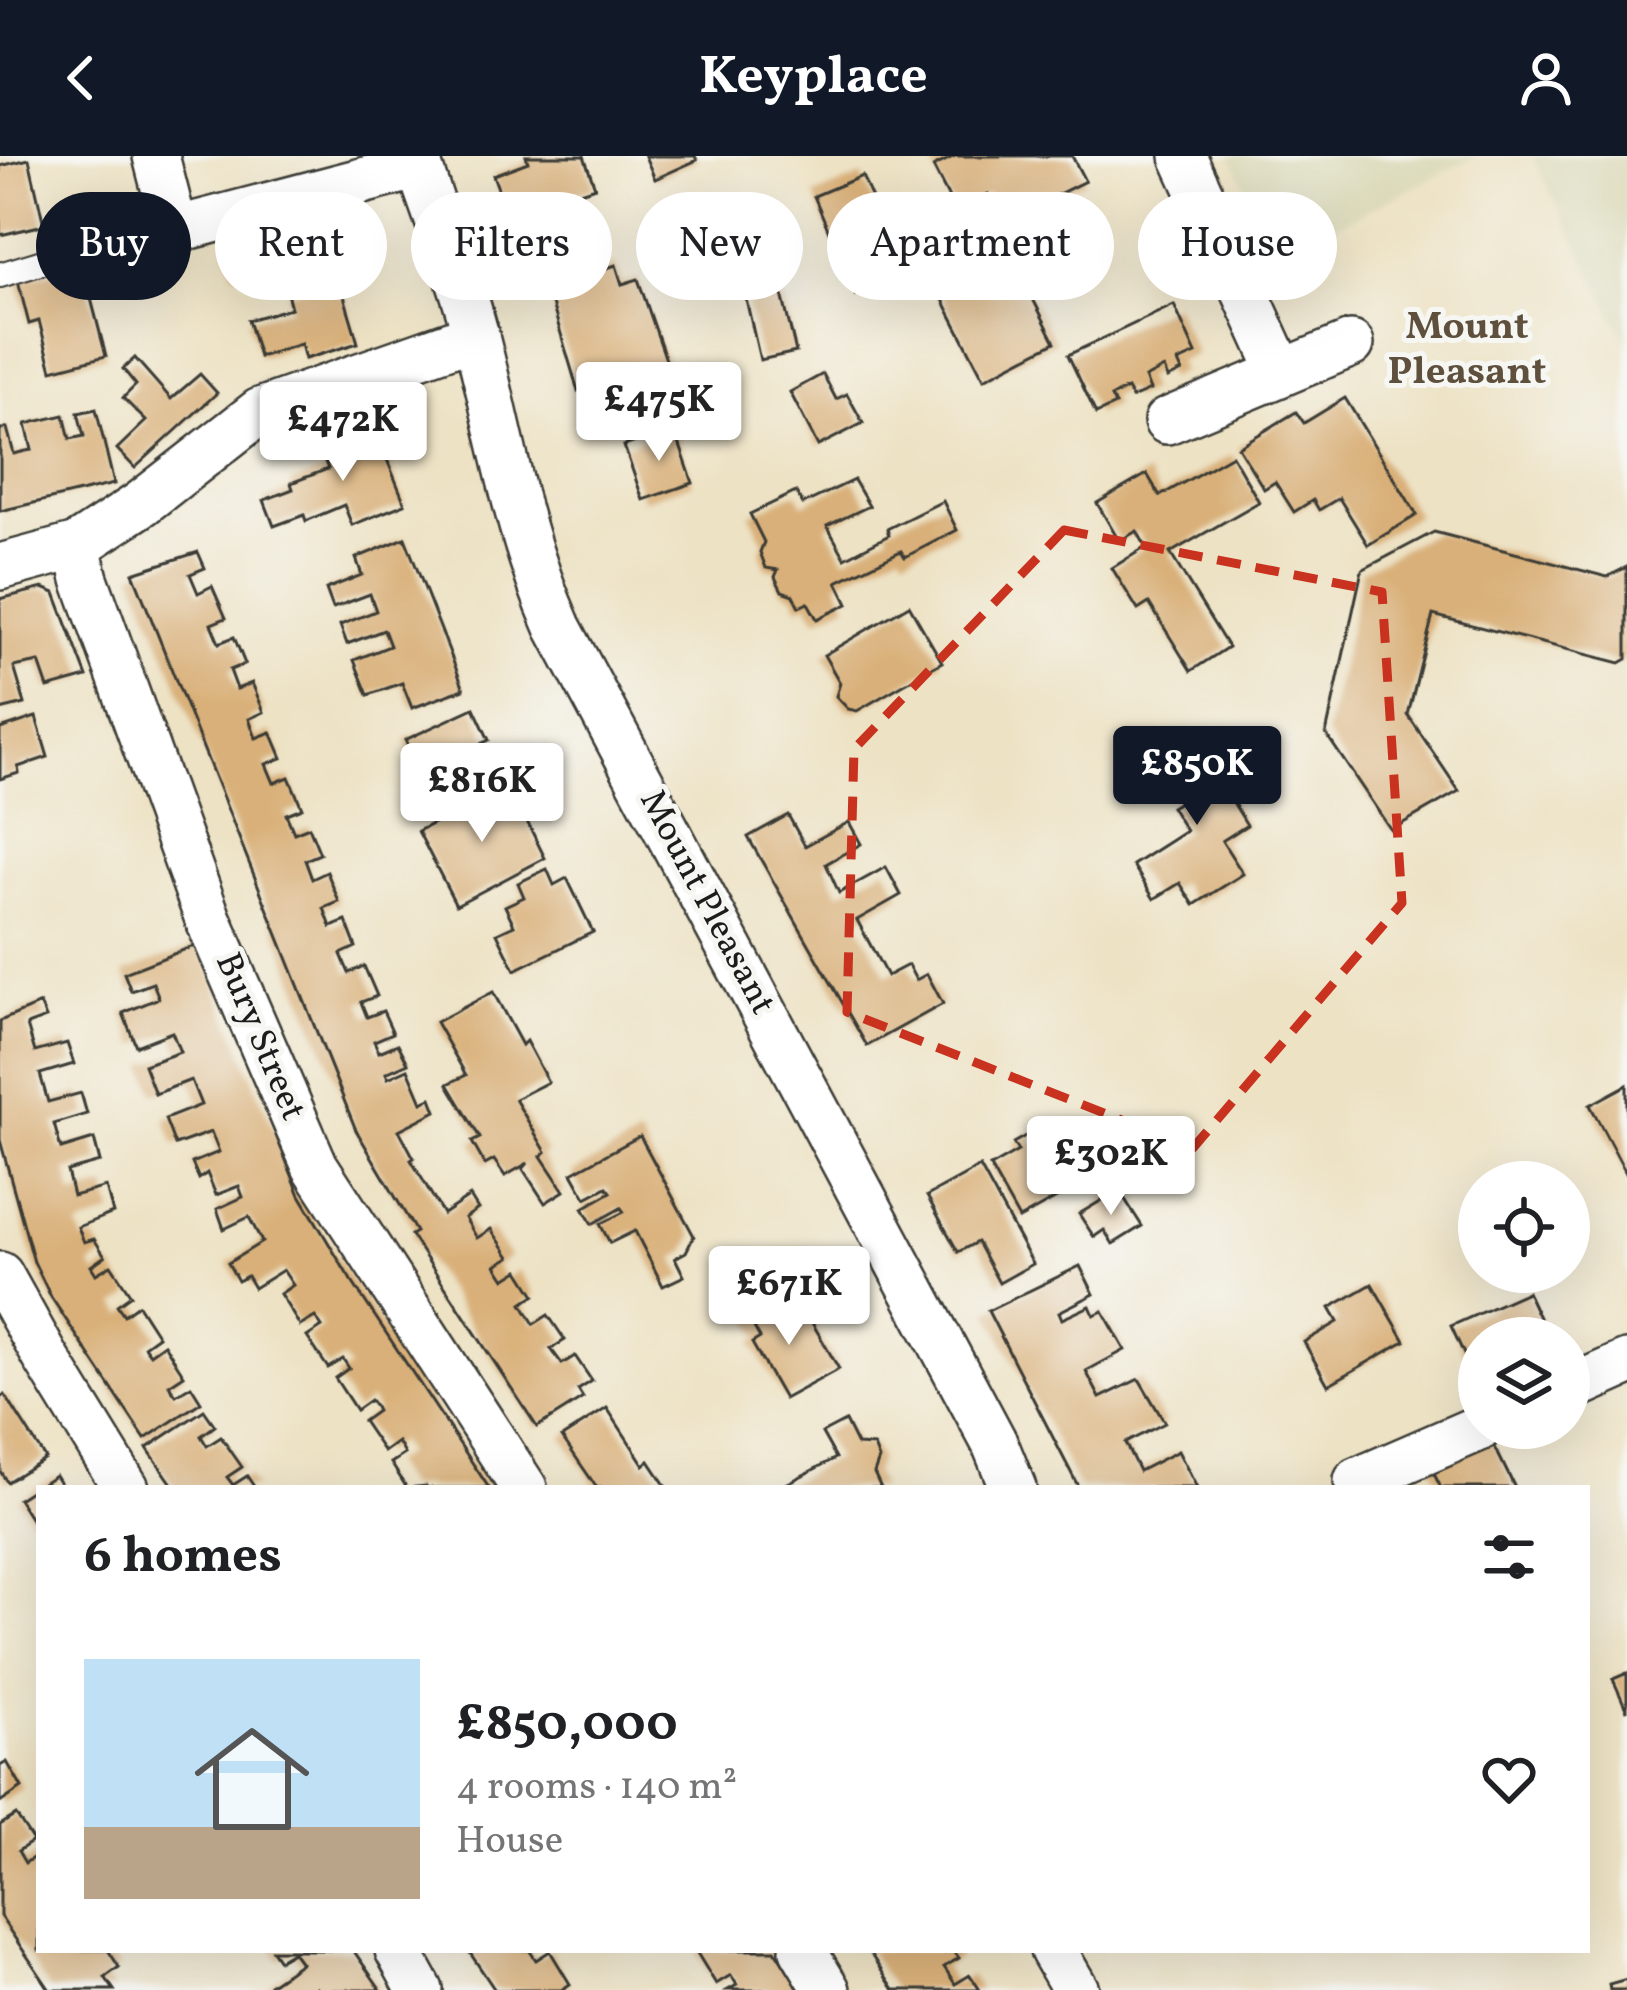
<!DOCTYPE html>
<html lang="en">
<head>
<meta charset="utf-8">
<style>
	body { margin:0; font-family:Vollkorn,serif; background:#f6f6f6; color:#202124; height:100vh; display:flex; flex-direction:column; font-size:45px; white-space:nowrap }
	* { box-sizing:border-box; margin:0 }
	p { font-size:39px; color:#757577 }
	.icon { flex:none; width:66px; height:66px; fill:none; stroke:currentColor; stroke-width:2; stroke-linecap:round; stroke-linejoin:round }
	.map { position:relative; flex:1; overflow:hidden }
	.drawer { position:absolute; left:36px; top:1329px; width:1554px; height:468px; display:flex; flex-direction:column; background:#fff; border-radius:0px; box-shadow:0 12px 48px #0002 }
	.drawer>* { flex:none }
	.guide { position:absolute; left:36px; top:36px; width:1557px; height:108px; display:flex; gap:24px }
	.controls { position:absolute; left:1458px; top:1005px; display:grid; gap:24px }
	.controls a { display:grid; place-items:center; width:132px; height:132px; border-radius:50%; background:#fff; box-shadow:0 12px 48px #0002; font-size:60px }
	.price { position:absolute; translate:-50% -102px; padding:0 27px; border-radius:12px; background:#fff; color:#222; font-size:39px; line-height:78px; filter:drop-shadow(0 3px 6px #0008) }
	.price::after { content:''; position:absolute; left:50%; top:72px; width:36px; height:27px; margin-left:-18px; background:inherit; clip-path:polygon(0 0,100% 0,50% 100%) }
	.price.selected { background:#111827; color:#fff }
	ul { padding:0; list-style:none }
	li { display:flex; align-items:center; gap:36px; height:300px; padding:0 48px }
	li span { display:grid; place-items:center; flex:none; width:336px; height:240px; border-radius:0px; color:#555 }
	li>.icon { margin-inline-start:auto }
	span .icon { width:144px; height:144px; fill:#fffc; stroke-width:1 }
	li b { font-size:51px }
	h2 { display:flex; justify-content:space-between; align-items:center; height:144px; padding:0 48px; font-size:51px }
	.chip { padding:0 42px; border-radius:54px; background:#fff; box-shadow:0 12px 48px #0002; font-size:42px; line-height:108px }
	.chip.selected { background:#111827; color:#fff }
	header { display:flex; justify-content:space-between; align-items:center; height:156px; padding:0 48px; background:#111827; color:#fff; font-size:54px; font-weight:700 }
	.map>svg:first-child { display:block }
	.built { fill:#dbd9b8 }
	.building { fill:#d9b079 }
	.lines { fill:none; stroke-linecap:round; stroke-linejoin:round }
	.lane-casing { stroke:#3b3a35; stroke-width:28 }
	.street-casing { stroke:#3b3a35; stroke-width:50 }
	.lane { stroke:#fff; stroke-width:24 }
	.street { stroke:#fff; stroke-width:45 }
	.marked { fill:none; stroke:#c8321e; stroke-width:9; stroke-dasharray:24 15; stroke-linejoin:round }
	.labels { text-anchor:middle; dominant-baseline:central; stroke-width:10; stroke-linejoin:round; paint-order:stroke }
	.street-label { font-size:36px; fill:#1c1c1c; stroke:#f6f6f2 }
	.neighbourhood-label { font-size:39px; font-weight:bold; fill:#5e503d; stroke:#f6f6f2 }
</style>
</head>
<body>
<header><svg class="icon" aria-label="back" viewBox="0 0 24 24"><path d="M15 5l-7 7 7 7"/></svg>Keyplace<svg class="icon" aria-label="person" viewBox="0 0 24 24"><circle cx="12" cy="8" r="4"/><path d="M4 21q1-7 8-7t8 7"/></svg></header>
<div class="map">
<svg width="1627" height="1834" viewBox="0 0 1627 1834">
	<rect width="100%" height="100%" fill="#f6f6f2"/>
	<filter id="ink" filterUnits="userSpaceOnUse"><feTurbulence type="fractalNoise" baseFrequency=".00833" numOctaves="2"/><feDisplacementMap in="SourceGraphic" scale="24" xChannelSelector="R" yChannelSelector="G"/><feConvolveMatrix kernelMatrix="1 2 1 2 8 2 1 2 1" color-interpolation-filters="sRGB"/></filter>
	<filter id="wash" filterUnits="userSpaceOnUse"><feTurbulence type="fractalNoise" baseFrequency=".004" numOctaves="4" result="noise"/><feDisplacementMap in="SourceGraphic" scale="48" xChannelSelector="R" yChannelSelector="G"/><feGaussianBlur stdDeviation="2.7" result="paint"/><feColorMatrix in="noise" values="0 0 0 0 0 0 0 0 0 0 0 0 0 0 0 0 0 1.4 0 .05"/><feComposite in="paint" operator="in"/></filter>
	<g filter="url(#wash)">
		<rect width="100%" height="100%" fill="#ede2c4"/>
		<g class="built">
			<path d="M1230 0H1476L1279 98Z"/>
			<path d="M1532 0H1627V186Z"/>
		</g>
		<g id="blocks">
			<g class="building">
				<path d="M526 0H584L595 31 508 60 493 19 528 6Z"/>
				<path d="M645 0H695L697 4 655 23Z"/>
				<path d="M955 0H1072L1085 25 1002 66 988 38 955 54 933 11Z"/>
				<path d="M29 3 44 69 0 79V10Z"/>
				<path d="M862 20 905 118 856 139 814 40Z"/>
				<path d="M323 45 340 109 271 129 262 124 260 112 233 118 226 95 238 92 233 66Z"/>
				<path d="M1012 102 1055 186 984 223 940 138Z"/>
				<path d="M82 108 106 200 52 214 39 165 29 168 18 125Z"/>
				<path d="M616 109 622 128 638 123 683 253 647 266 638 239 615 246 608 226 578 235 547 131Z"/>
				<path d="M339 123 358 187 305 203 301 188 259 201 248 164 291 152 287 137Z"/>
				<path d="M781 134 796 196 760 204 746 143Z"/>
				<path d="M1174 149 1196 198 1178 206 1182 215 1168 222 1164 212 1145 222 1150 234 1132 242 1127 233 1111 241 1115 249 1096 258 1068 199Z"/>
				<path d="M135 202 171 243 200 218 217 237 135 312 117 293 146 265 123 242 136 229 123 213Z"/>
				<path d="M823 218 836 243 847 238 863 267 818 290 790 236Z"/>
				<path d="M1345 242 1417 359 1368 389 1339 342 1319 354 1313 344 1294 356 1275 326 1264 333 1238 291 1296 256 1304 267Z"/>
				<path d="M96 253 114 328 0 355V274L7 272 14 298 26 295 32 294 26 268 64 259 70 283 84 280 78 257Z"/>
				<path d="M374 271 405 348 352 369 344 349 306 365 304 359 274 370 264 344 293 333 291 327 328 313 320 293Z"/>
				<path d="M674 272 693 327 643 344 624 290Z"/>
				<path d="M1232 299 1259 346 1170 397 1228 491 1191 515 1149 447 1138 454 1112 412 1146 391 1137 375 1119 385 1097 347 1147 318 1160 340Z"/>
				<path d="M854 324 869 350 827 370 845 402 889 379 887 373 943 345 957 374 905 401 901 395 837 426 848 448 817 463 808 447 799 451 793 439 782 435 775 421 778 414 766 412 760 396 764 386 750 358 796 336 803 348Z"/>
				<path d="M1434 376 1607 421 1627 411V503L1620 507 1433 459 1408 559 1459 635 1391 674 1326 578 1362 414Z"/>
				<path d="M405 382 464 533 412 552 402 527 368 539 354 504 390 490 384 474 347 488 340 469 376 455 370 438 333 452 326 433 362 419 356 402Z"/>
				<path d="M198 396 205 412 190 418 198 437 212 430 226 462 211 468 219 487 234 481 245 508 230 514 237 533 252 527 264 556 249 563 256 582 271 576 282 602 266 608 274 627 289 621 302 652 286 658 294 677 309 671 320 698 305 704 312 723 327 716 339 746 324 752 331 771 346 765 356 791 341 798 345 808 349 817 364 810 377 840 361 846 367 861 383 855 393 877 374 885 379 896 398 888 408 907 386 917 388 922 408 913 422 946 431 942 436 955 399 974 414 1002 411 1004 443 1058 470 1040 478 1053 465 1062 477 1082 491 1073 510 1101 496 1109 505 1123 519 1114 535 1139 522 1148 534 1168 548 1159 565 1184 551 1193 562 1208 575 1200 592 1225 578 1234 583 1242 537 1271 411 1079 416 1076 356 974 133 417Z"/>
				<path d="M43 432 55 437 87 521 48 532 39 506 14 511 25 548 0 554V443Z"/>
				<path d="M909 449 942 506 857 555 848 553 836 540 840 527 824 499Z"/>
				<path d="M474 552 489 584 481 588 490 606 501 601 511 622 448 651 443 639 433 644 405 584Z"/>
				<path d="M36 561 48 601 18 611 19 617 0 623V573Z"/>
				<path d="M1205 575 1235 622 1223 630 1247 669 1222 685 1243 718 1194 749 1180 727 1154 743 1133 709 1186 675 1171 651 1191 639 1166 600Z"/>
				<path d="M509 629 545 702 456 749 418 675Z"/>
				<path d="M788 659 805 690 849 666 861 688 826 708 839 737 886 711 901 739 857 764 887 820 908 809 916 824 927 818 943 848 867 890 748 681Z"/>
				<path d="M547 713 554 729 567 722 593 776 515 814 497 777 514 769 505 750 524 741 518 727Z"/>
				<path d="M199 788 300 1039 347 1118 489 1332H428L426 1330 407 1332 391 1307 405 1298 398 1286 384 1296 363 1265 377 1255 374 1249 370 1244 356 1254 335 1222 349 1212 343 1203 328 1212 307 1181 322 1171 315 1161 300 1170 280 1138 293 1129 283 1114 254 1132 247 1120 238 1125 228 1107 262 1086 249 1061 224 1073 217 1053 243 1041 239 1030 216 1039 207 1017 199 1023 192 1007 219 996 211 976 175 989 165 963 201 949 191 924 155 938 144 909 180 896 172 876 136 890 123 857 159 842 153 827 131 835 124 817Z"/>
				<path d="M493 836 522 889 526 885 548 926 515 943 546 996 541 1000 564 1035 545 1047 523 1013 528 1007 505 1020 494 1004 485 1009 472 986 480 982 448 928 466 919 436 866Z"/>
				<path d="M40 848 46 862 27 869 35 896 67 887 74 908 40 918 48 946 81 937 87 958 54 968 61 993 94 983 100 1006 67 1015 73 1040 106 1031 113 1057 78 1071 84 1086 94 1083 105 1100 91 1110 96 1118 111 1109 131 1139 117 1149 124 1159 138 1149 158 1180 144 1190 150 1198 164 1188 184 1219 169 1229 173 1235 176 1239 191 1230 201 1246 145 1283 51 1141 34 1106 0 984V865Z"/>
				<path d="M1627 929V1019L1590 949Z"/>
				<path d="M1029 978 1036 992 1059 979 1063 984 1071 980 1094 1021 1019 1063 990 1011 1018 995 1013 987Z"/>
				<path d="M640 980 694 1080 686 1096 675 1102 684 1120 663 1130 635 1075 610 1087 600 1068 624 1056 621 1052 592 1068 583 1052 611 1036 607 1031 586 1042 572 1017Z"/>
				<path d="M980 1011 1033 1108 999 1127 977 1086 958 1096 927 1040Z"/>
				<path d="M1119 1034 1142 1070 1113 1088 1104 1074 1094 1081 1079 1058Z"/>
				<path d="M1080 1110 1094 1138 1059 1156 1062 1163 1090 1150 1094 1159 1103 1155 1125 1194 1086 1215 1100 1242 1139 1223 1165 1267 1125 1287 1139 1315 1178 1295 1197 1332H1079L988 1155Z"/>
				<path d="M1372 1128 1405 1185 1328 1229 1304 1186 1338 1166 1330 1152Z"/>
				<path d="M1527 1136 1544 1172 1523 1182H1479V1202L1468 1207 1451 1170Z"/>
				<path d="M772 1137 790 1168 807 1158 839 1213 784 1243 752 1187 760 1182 744 1153Z"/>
				<path d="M5 1239 45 1302 7 1326 0 1315V1242Z"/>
				<path d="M607 1252 644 1309 649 1305 667 1332H597L562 1281Z"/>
				<path d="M204 1254 215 1270 201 1280 207 1290 221 1281 242 1311 227 1321 233 1329 247 1320 255 1332H175L147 1292Z"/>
				<path d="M845 1265 857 1289 874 1290 879 1303 874 1317 881 1332H786L784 1329 836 1302 822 1277Z"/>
				<path d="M1489 1279 1515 1332H1441L1429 1308Z"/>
				<path d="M55 1319 63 1332H39V1376L18 1343Z"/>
				<path d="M1627 1517V1555L1613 1523Z"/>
				<path d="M7 1606 22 1632 0 1647V1610Z"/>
				<path d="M16 1659 33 1685 18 1695 25 1707 39 1698V1794H108L119 1811 105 1821 114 1834H50L0 1760V1669Z"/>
				<path d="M272 1794H353L381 1834H318L316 1831 312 1834H272L269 1829 301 1807 293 1796 279 1804Z"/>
				<path d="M468 1794H529L536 1804 550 1795 570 1828 561 1834H495Z"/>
				<path d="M701 1794H775L800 1834H728L737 1829 731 1819 716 1828 697 1797Z"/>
				<path d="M868 1794H953L959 1802 944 1811 950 1820 955 1828 970 1819 980 1834H894Z"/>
				<path d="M1627 1823V1834H1610L1609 1828Z"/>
			</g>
		</g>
	</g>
	<g filter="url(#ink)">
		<use href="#blocks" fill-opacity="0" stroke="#3b3a35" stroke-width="3"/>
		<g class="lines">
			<defs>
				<path id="lane" d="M0 119 56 102 175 74"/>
				<g id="street">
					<path d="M156 0 175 74 419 10"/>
					<path d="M416 0C435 62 462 122 477 185 502 282 517 379 558 471L995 1288 1013 1332"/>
					<path d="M1183 0 1281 215"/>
					<path d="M1167 265 1351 188"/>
					<path d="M77 390 85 423 208 763 315 1010 524 1332"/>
					<path d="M0 411 77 390 141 348 260 255 476 179"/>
					<path d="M0 1119 45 1200 126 1332"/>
					<path d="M1569 1233 1627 1207"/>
					<path d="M1357 1325 1479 1272"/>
					<path d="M398 1794 420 1834"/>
					<path d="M803 1794 827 1834"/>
					<path d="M1053 1794 1076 1834"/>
				</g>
			</defs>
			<use href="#lane" class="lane-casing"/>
			<use href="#street" class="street-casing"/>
			<use href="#lane" class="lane"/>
			<use href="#street" class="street"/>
		</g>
	</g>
	<path class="marked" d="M1064 374 1382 436 1402 747 1193 992 847 856 854 593Z"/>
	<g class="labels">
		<g class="street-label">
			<text transform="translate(706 747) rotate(62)">Mount Pleasant</text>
			<text transform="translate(259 881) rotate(67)">Bury Street</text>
		</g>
		<g class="neighbourhood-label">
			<text x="1467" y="172">Mount<tspan x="1467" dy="45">Pleasant</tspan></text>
		</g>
	</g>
</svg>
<div class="controls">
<a><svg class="icon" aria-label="locate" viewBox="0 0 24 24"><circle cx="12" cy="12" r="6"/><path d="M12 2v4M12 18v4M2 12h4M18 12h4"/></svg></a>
<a><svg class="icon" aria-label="layers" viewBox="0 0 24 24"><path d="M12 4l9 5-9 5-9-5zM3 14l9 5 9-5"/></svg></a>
</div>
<b class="price" style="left:659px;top:308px">£475K</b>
<b class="price" style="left:343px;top:328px">£472K</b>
<b class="price selected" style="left:1197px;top:672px">£850K</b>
<b class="price" style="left:482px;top:689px">£816K</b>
<b class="price" style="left:1111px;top:1062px">£302K</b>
<b class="price" style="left:789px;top:1192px">£671K</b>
<div class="guide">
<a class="chip selected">Buy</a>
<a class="chip">Rent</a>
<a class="chip">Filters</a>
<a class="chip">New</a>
<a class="chip">Apartment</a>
<a class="chip">House</a>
</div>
<section class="drawer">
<h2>6 homes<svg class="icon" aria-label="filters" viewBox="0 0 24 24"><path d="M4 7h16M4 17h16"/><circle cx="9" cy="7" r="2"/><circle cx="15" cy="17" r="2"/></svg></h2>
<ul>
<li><span style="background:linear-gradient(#bfe0f5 70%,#b9a48a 0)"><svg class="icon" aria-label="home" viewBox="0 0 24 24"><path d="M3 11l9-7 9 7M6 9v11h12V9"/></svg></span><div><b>£850,000</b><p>4 rooms · 140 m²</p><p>House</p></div><svg class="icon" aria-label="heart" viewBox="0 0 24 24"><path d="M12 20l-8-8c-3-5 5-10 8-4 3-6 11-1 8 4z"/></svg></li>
</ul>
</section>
</div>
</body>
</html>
